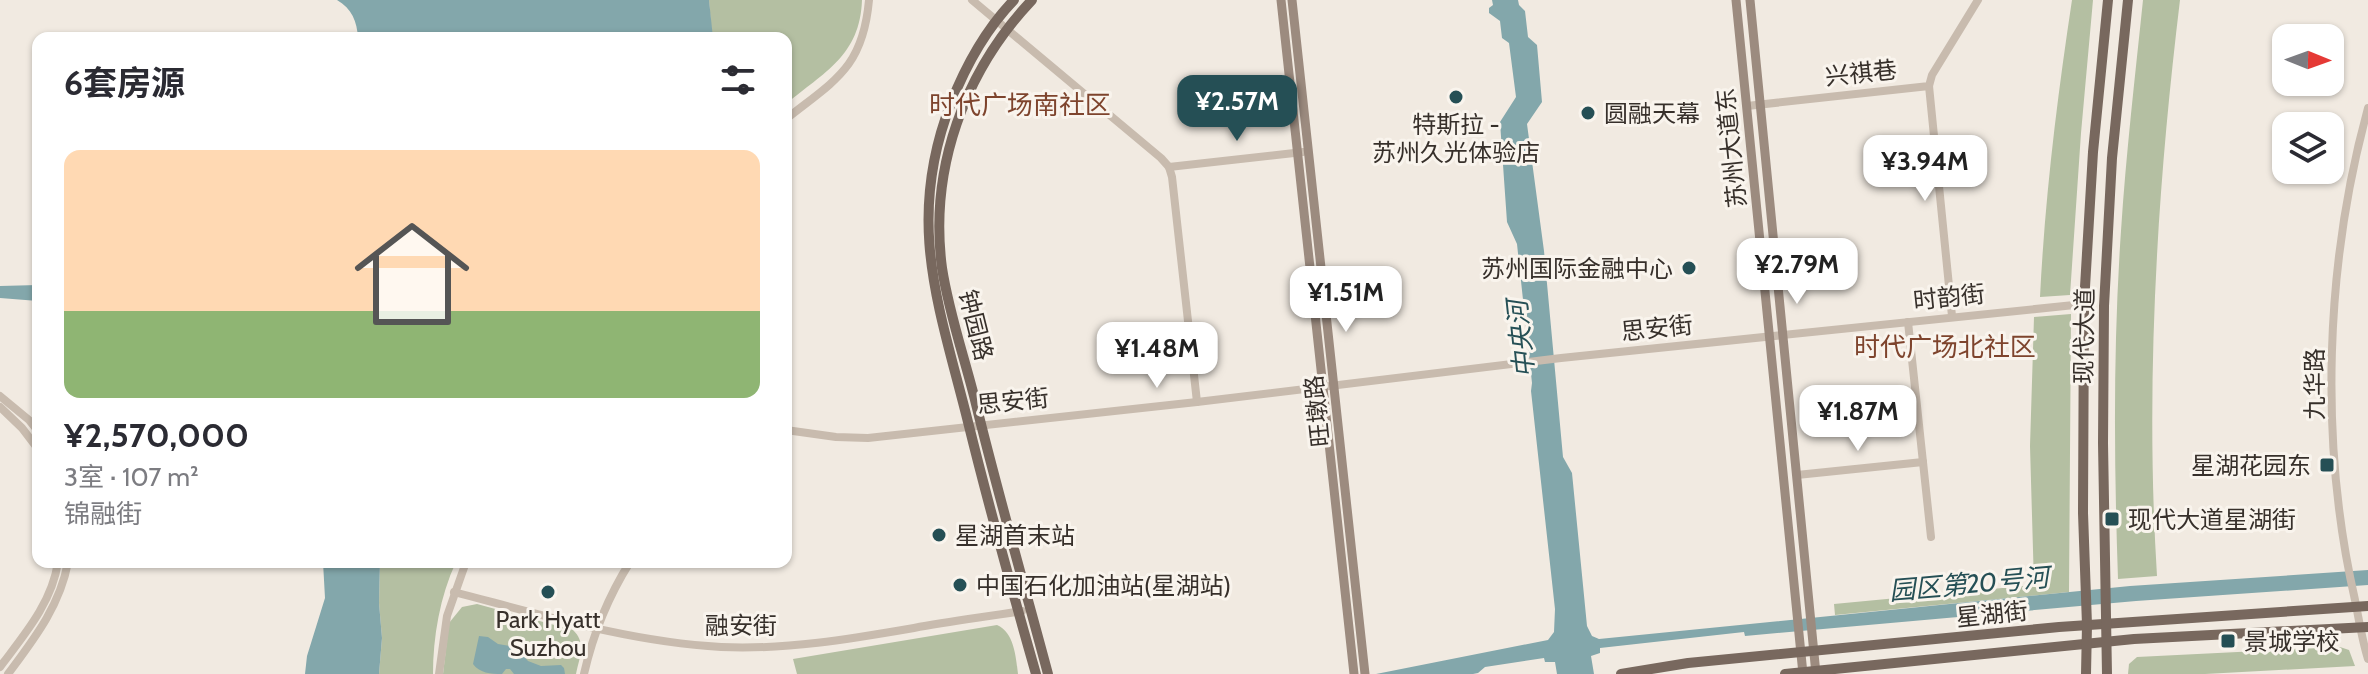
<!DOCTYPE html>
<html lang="zh">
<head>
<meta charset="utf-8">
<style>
	body { margin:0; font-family:Cabin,"Noto Sans SC",sans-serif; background:#f2f2f3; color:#2b2b33; height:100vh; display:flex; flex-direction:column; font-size:30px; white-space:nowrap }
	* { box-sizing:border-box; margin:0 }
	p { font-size:26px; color:#7c7c81 }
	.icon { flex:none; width:44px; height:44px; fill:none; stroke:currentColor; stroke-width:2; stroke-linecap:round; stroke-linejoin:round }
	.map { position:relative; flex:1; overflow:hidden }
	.drawer { position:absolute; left:32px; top:32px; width:760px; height:536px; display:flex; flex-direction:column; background:#fff; border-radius:16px; box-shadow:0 2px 6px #0004 }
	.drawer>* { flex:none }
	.needle { width:52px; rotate:91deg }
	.tools { position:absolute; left:2272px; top:24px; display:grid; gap:16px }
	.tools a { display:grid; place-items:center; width:72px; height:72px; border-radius:16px; background:#fff; box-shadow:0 2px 6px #0004; font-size:40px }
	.price { position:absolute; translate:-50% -68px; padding:0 18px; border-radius:16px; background:#fff; color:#222; font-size:26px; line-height:52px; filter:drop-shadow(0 2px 4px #0008) }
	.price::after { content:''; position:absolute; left:50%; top:48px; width:24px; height:18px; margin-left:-12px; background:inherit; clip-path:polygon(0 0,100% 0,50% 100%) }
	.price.selected { background:#254f55; color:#fff }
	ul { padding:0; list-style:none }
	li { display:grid; align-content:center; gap:16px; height:424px; padding:0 32px }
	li+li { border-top:2px solid #e1e1e2 }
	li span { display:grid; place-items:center; height:248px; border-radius:16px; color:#555 }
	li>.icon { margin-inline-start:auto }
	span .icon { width:144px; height:144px; fill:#fffc; stroke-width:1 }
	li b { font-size:34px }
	h2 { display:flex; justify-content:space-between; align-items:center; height:96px; padding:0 32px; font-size:34px }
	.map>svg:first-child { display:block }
	.green { fill:#b4bfa2 }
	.water { fill:#83a7ab }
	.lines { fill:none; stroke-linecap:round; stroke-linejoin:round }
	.tertiary { stroke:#c8bbae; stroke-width:8 }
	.secondary { stroke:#9c8b7f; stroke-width:9 }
	.primary { stroke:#78685e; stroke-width:10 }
	.poi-dot { fill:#254f55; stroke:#f9f4ed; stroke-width:3 }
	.labels { text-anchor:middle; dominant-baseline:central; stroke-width:6; stroke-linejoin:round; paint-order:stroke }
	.street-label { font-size:24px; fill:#37302b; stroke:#f9f4ed }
	.poi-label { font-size:24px; fill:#37302b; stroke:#f9f4ed; text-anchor:start }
	.neighbourhood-label { font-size:26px; fill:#7e442d; stroke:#f9f4ed }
	.water-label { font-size:26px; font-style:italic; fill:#254f55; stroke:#f9f4ed }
</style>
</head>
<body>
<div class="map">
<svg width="2368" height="674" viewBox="0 0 2368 674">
	<rect width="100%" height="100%" fill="#f1eae1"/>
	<g class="green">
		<path d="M709 0H862C860 56 824 72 786 104V38H712Z"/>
		<path d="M2072 0H2093L2081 133 2070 295 2040 297C2045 197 2057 99 2072 0Z"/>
		<path d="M2143 0H2180C2157 190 2145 385 2157 576L2118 579C2114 463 2113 347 2121 231 2126 154 2135 77 2143 0Z"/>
		<path d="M2071 314 2069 592 1835 615 1834 604 2034 585 2030 446 2034 317Z"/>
		<path d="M380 562H456C440 596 433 637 433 674H379L382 638 379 603Z"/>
		<path d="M477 604 573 630C587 643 579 658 576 674H443L449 623 462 607Z"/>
		<path d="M997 625C1014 632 1016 657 1018 674H797L793 659Z"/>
		<path d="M2340 647 2349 650 2355 666 2205 674H2128L2129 664 2137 657Z"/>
	</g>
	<g class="water">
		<path d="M337 0H709L713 38H358C357 21 352 9 337 0Z"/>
		<path d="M1492 0H1518L1519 5 1525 11 1528 37 1537 45 1542 102 1527 124 1544 251 1563 457 1572 473 1587 626 1592 636 1599 639 2130 586 2368 570V585L2136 601 1745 636 1744 632 1600 648V653L1591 656 1594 674H1557L1555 662H1545L1544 658 1485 667 1478 673 1473 674H1376L1548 640 1554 632 1555 609 1531 391 1532 383 1517 244 1507 222 1500 122 1516 97 1509 43 1502 38 1500 21 1489 13V8L1493 5Z"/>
		<path d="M38 285V301L0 298V286Z"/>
		<path d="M323 562H380L379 603 382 638 379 674H305L307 656 325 598Z"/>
		<path d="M479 636 488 637 498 644 516 647 528 661 541 666 561 665 564 668 565 674H514L510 669H506L502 674C491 674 479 673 473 664Z"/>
	</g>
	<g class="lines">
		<g class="tertiary">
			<path d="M972 0 1161 158 1169 167 1172 177 1197 402"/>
			<path d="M1929 86 1952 316"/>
			<path d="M1747 106 1929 86 1932 75 1978 0"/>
			<path d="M2368 108C2325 264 2319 442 2355 600 2359 620 2362 640 2368 659"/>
			<path d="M786 119C835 80 863 68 869 0"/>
			<path d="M1169 167 1303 152"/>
			<path d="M1908 322 1931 537"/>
			<path d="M0 396 29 420 38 431"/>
			<path d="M0 407 22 428 38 449"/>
			<path d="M786 430 836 437 868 438 1197 402 1561 358 2084 304"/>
			<path d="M1797 475 1923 462"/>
			<path d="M454 592C542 615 630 642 721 647 786 650 850 639 914 628 950 621 986 617 1022 611"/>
			<path d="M0 667C24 635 52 603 58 562"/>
			<path d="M8 674C34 639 60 606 68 562"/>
			<path d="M439 674 447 616 466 562"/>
			<path d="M584 674C593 634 608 597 630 562"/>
		</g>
		<g class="secondary">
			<path d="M1281 0 1354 674"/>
			<path d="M1292 0 1365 674"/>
			<path d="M1736 0 1803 674"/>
			<path d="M1750 0 1816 674"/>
		</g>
		<g class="primary">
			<path d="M1014 0C986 29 966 65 951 103 905 221 939 306 968 422 989 507 1012 590 1036 674"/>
			<path d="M1032 0C964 72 929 169 942 268 949 314 965 359 976 404 998 494 1024 584 1048 674"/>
			<path d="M1621 674 1688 663 2059 627 2368 606"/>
			<path d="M1785 674 2134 639 2368 627"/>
			<path d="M2086 674 2087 625 2083 513 2084 304 2093 152 2108 0"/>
			<path d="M2107 674 2103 443 2104 306 2112 158 2128 0"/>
		</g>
	</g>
	<g class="poi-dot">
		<circle cx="1456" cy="97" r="8"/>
		<circle cx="1588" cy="113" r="8"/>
		<circle cx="1689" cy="268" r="8"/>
		<rect x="2319" y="457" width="16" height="16" rx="4"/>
		<rect x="2104" y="511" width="16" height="16" rx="4"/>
		<circle cx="939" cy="535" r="8"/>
		<circle cx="960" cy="585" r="8"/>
		<circle cx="548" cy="592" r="8"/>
		<rect x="2220" y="633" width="16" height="16" rx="4"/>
	</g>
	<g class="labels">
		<g class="street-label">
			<text transform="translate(1861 73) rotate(-6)">兴祺巷</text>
			<text transform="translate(1731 148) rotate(-96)">苏州大道东</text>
			<text transform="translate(1949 297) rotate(-6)">时韵街</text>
			<text transform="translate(976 325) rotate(76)">钟园路</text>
			<text transform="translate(1657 328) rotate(-6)">思安街</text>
			<text transform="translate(2084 336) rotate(-89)">现代大道</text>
			<text transform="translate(2314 384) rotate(-90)">九华路</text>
			<text transform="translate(1013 401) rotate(-6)">思安街</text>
			<text transform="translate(1317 411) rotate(-96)">旺墩路</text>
			<text transform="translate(1992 614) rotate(-6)">星湖街</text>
			<text x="741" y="625">融安街</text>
		</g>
		<g class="poi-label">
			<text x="1604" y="113">圆融天幕</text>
			<text x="1456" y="124" text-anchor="middle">特斯拉 -<tspan x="1456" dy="28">苏州久光体验店</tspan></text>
			<text x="1673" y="268" text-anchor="end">苏州国际金融中心</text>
			<text x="2311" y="465" text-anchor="end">星湖花园东</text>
			<text x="2128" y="519">现代大道星湖街</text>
			<text x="955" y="535">星湖首末站</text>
			<text x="976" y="585">中国石化加油站(星湖站)</text>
			<text x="548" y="619" text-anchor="middle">Park Hyatt<tspan x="548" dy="28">Suzhou</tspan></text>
			<text x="2244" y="641">景城学校</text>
		</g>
		<g class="neighbourhood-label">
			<text x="1020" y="105">时代广场南社区</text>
			<text x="1945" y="347">时代广场北社区</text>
		</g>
		<g class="water-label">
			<text transform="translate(1521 339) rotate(-96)">中央河</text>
			<text transform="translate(1969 584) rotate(-5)">园区第20号河</text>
		</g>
	</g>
</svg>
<div class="tools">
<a><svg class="needle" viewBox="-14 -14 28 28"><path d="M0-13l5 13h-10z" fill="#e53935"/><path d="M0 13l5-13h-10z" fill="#7c7c81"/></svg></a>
<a><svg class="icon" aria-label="layers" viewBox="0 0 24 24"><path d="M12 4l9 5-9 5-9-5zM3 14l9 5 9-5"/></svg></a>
</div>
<b class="price selected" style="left:1237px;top:143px">¥2.57M</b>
<b class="price" style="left:1925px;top:203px">¥3.94M</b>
<b class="price" style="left:1797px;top:306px">¥2.79M</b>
<b class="price" style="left:1346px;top:334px">¥1.51M</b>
<b class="price" style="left:1157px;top:390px">¥1.48M</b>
<b class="price" style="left:1858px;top:453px">¥1.87M</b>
<section class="drawer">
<h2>6套房源<svg class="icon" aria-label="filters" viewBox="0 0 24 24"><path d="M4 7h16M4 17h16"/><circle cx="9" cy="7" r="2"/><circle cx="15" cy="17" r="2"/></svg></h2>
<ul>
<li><span style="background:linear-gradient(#ffd9b3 65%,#8fb573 0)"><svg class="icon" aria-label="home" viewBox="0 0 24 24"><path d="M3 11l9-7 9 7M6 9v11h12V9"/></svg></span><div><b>¥2,570,000</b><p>3室 · 107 m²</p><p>锦融街</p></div></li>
</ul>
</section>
</div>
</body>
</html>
